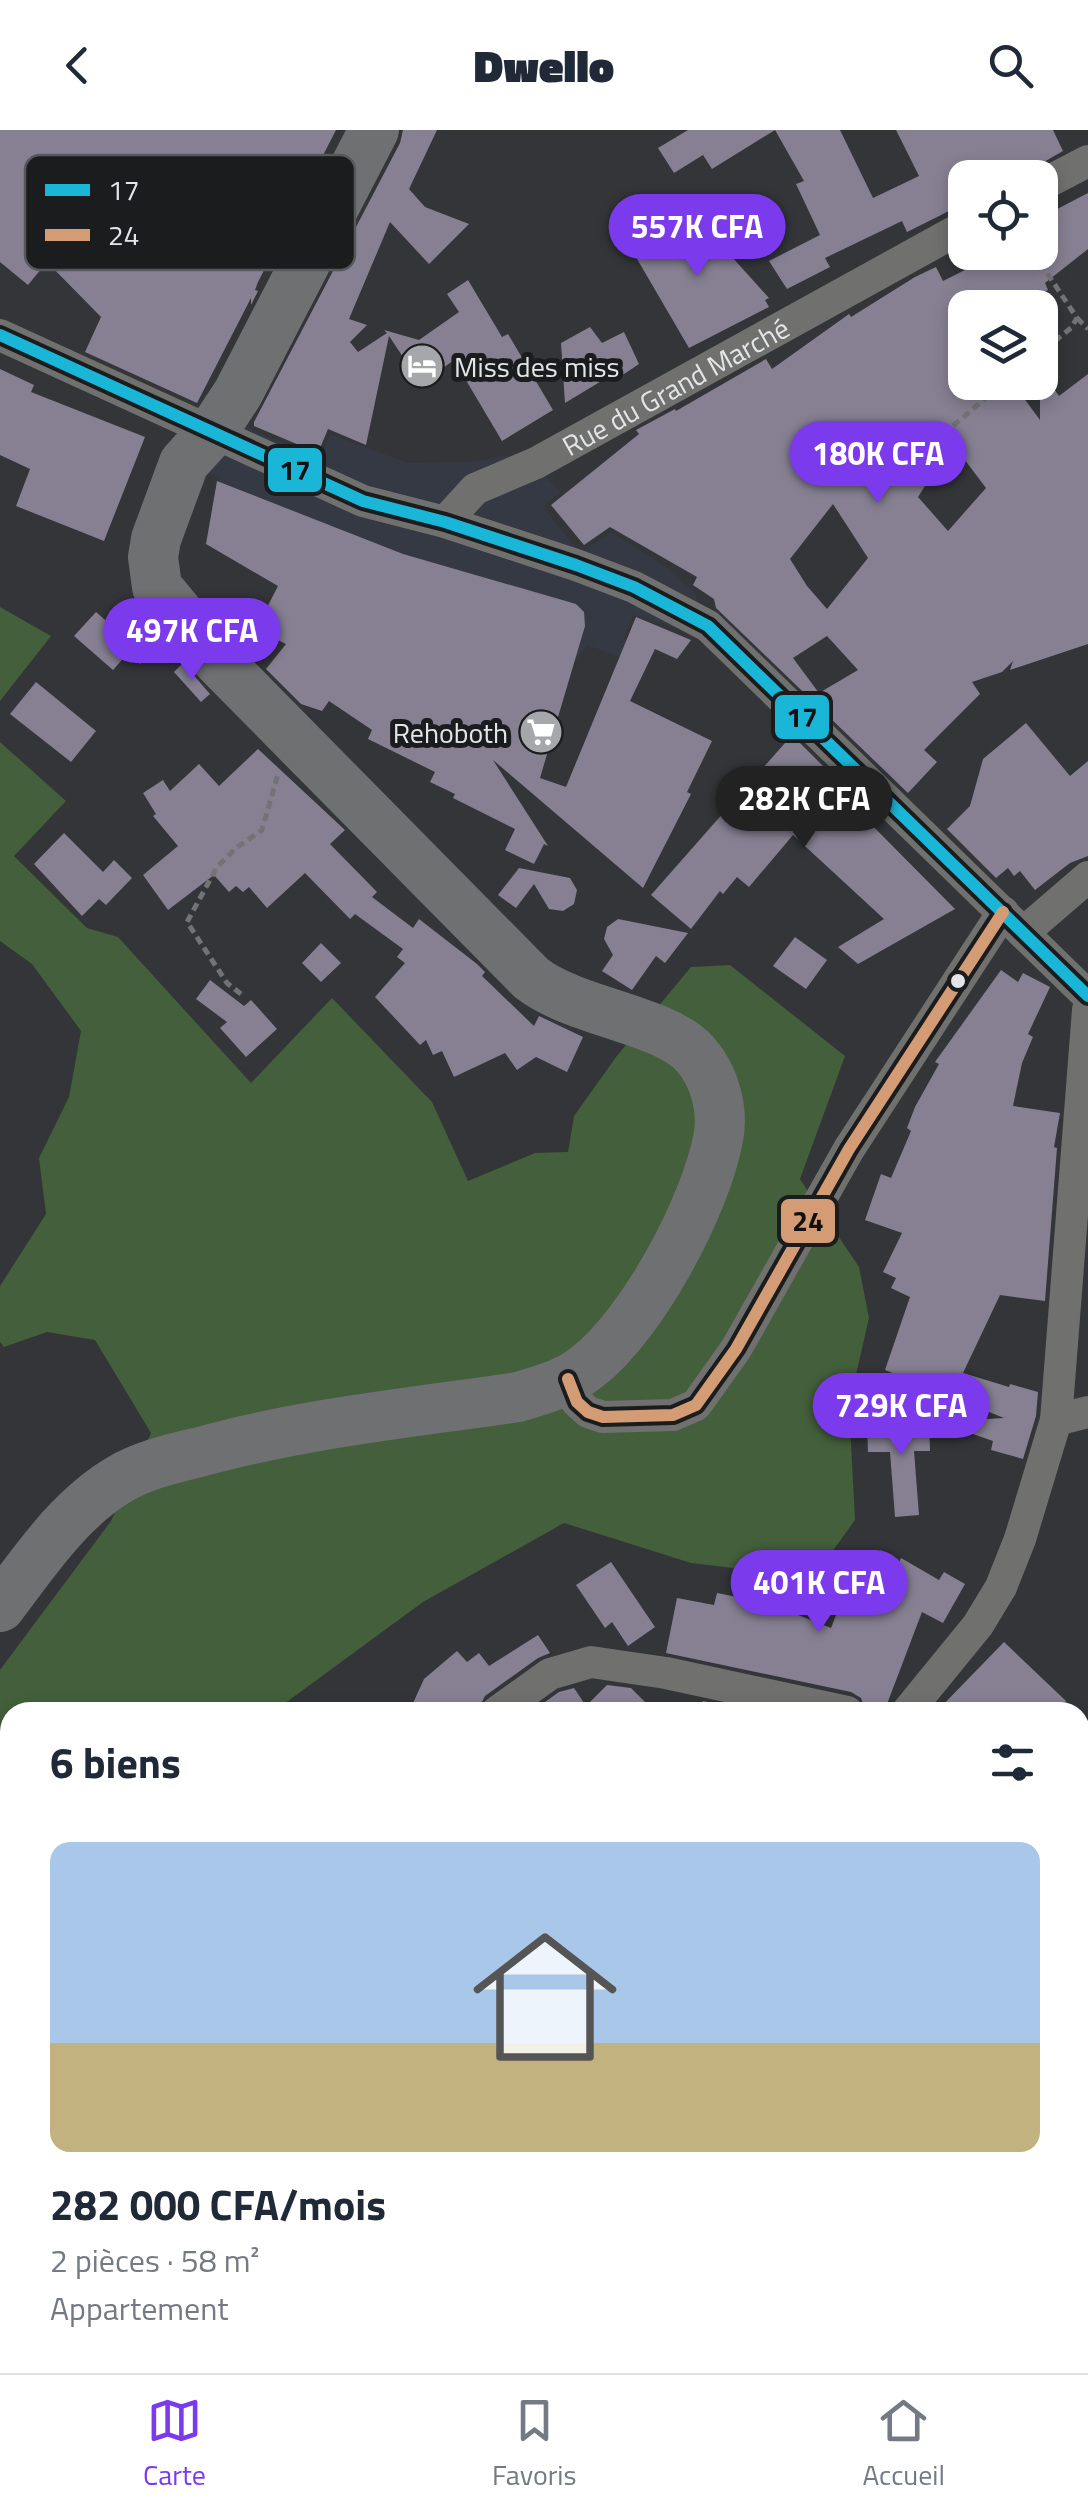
<!DOCTYPE html>
<html lang="fr">
<head>
<meta charset="utf-8">
<style>
	body { margin:0; font-family:"Titillium Web",sans-serif; background:#f2f2f3; color:#1f2937; height:100vh; display:flex; flex-direction:column; font-size:38px; white-space:nowrap }
	* { box-sizing:border-box; margin:0 }
	p { font-size:32px; color:#747a83 }
	.icon { flex:none; width:55px; height:55px; fill:none; stroke:currentColor; stroke-width:2; stroke-linecap:round; stroke-linejoin:round }
	.map { position:relative; flex:1; overflow:hidden }
	.side { position:absolute; left:0px; top:1572px; width:1090px; height:672px; display:flex; flex-direction:column; background:#fff; border-radius:30px 30px 0 0; box-shadow:0 5px 15px #0003 }
	.side>* { flex:none }
	.tools { position:absolute; left:948px; top:30px; display:grid; gap:20px }
	.tools a { display:grid; place-items:center; width:110px; height:110px; border-radius:20px; background:#fff; box-shadow:0 5px 15px #0003; font-size:50px }
	.price { position:absolute; translate:-50% -85px; padding:0 22px; border-radius:35px; background:#7c3aed; color:#fff; font-size:32px; line-height:65px; filter:drop-shadow(0 2px 5px #0008) }
	.price::after { content:''; position:absolute; left:50%; top:60px; width:30px; height:22px; margin-left:-15px; background:inherit; clip-path:polygon(0 0,100% 0,50% 100%) }
	.price.active { background:#222; color:#fff }
	ul { padding:0; list-style:none }
	li { display:grid; align-content:center; gap:20px; height:530px; padding:0 50px }
	li+li { border-top:2px solid #e0e1e3 }
	li span { display:grid; place-items:center; height:310px; border-radius:20px; color:#555 }
	li>.icon { margin-inline-start:auto }
	span .icon { width:180px; height:180px; fill:#fffc; stroke-width:1 }
	li b { font-size:42px }
	h2 { display:flex; justify-content:space-between; align-items:center; height:120px; padding:0 50px; font-size:42px }
	header { display:flex; justify-content:space-between; align-items:center; height:130px; padding:0 50px; background:#fff; font-size:45px; font-weight:800 }
	.dock { display:flex; justify-content:space-around; align-items:center; height:140px; border-top:2px solid #e0e1e3; background:#fff; font-size:28px; color:#747a83 }
	.dock a { display:grid; justify-items:center; gap:5px }
	.dock .active { color:#7c3aed }
	.map>svg:first-child { display:block }
	.built { fill:#353943 }
	.green { fill:#435f3b }
	.building { fill:#868092; fill-rule:evenodd }
	.lines { fill:none; stroke-linecap:round; stroke-linejoin:round }
	.path { stroke:#737274; stroke-width:5; stroke-dasharray:8 5; stroke-linecap:butt }
	.street { stroke:#70706f; stroke-width:32 }
	.primary { stroke:#6f7071; stroke-width:50 }
	.bus-1-casing { stroke:#1b1c1e; stroke-width:20 }
	.bus-2-casing { stroke:#1b1c1e; stroke-width:20 }
	.bus-1 { stroke:#1ab6d8; stroke-width:12 }
	.bus-2 { stroke:#d39c74; stroke-width:12 }
	.bus-dot { fill:#e3e5e8; stroke:#1b1c1e; stroke-width:4 }
	.labels { text-anchor:middle; dominant-baseline:central; stroke-width:10; stroke-linejoin:round; paint-order:stroke }
	.poi-label { font-size:28px; fill:#e3e5e8; stroke:#1b1c1e; text-anchor:start }
	.street-label { font-size:28px; fill:#e3e5e8; stroke:#1b1c1e }
	.key { fill:#1b1c1e; stroke:#57585b; stroke-width:2.5 }
	.key-label { font-size:28px; fill:#e3e5e8 }
	.line-badge { stroke:#1b1c1e; stroke-width:4 }
	.pale-badge-label { font-size:28px; text-anchor:middle; font-weight:bold; fill:#111 }
</style>
</head>
<body>
<header><svg class="icon" aria-label="back" viewBox="0 0 24 24"><path d="M15 5l-7 7 7 7"/></svg>Dwello<svg class="icon" aria-label="search" viewBox="0 0 24 24"><circle cx="10" cy="10" r="6"/><path d="M15 15l6 6"/></svg></header>
<div class="map">
<svg width="1088" height="2243" viewBox="0 0 1088 2243">
	<rect width="100%" height="100%" fill="#333538"/>
	<path class="built" d="M227 288 319 329 330 304 408 333 471 332 526 323 560 362 543 377 580 423 611 402 668 438 696 464V470L717 487 700 505 633 485 624 508 634 512 626 530 587 515 548 568 336 490 206 414 220 348 202 341Z"/>
	<g class="green">
		<path d="M0 477 51 506 0 571Z"/>
		<path d="M0 612 66 671 14 726 87 798 118 807 251 953 332 868 432 972 468 1051 535 1023 568 1022 574 986 616 927 691 837 730 835 845 926 800 1049 859 1137 869 1188 849 1275 855 1390 824 1433 766 1442 691 1433 564 1393 423 1472 273 1582H10V1873L0 1892V1540L111 1391 151 1303 95 1210 47 1202 4 1217 0 1212V1156L46 1084 39 1028 69 967 81 901 32 834 0 811Z"/>
	</g>
	<g class="building">
		<path d="M0 0H336L258 152 255 160 258 161 251 175V168L197 273 85 222 101 187 47 132 28 155 0 132ZM156 42 164 50 172 42 204 77 180 117 161 100 145 118 111 76Z"/>
		<path d="M403 0H437L409 59 425 77 469 94 429 134 390 92 349 189 367 195 350 212 358 222 387 203 384 200 419 210 459 182 447 164 468 150 502 207 508 204 553 280 502 311 454 230 421 254 389 206 366 315 328 299 318 323 254 296V292L400 13Z"/>
		<path d="M688 0H840L873 68 919 46 896 0H1053L1063 21 1016 48H965V68L957 72 959 76 907 102 902 91 825 128 830 137 787 159 769 131 820 105 796 54 804 51 775 0 712 39 703 25 674 43 658 18Z"/>
		<path d="M1088 63V119L1045 153 1048 160 1040 164 1049 178H965V252H1012L1040 290V239L1059 266 1088 244V514L1010 540 1013 531 1002 542 972 552 980 564 924 620 937 632 908 663 716 478 714 469 693 455 697 447 610 397 584 415 551 375 639 304 636 300 675 279 676 281 766 229 772 239 849 184 851 187 915 147 936 137 943 151 1001 122H1040V88ZM952 313 986 358 948 401 918 367ZM833 374 868 428 827 479 807 456 790 429ZM827 506 858 540 819 563 793 528Z"/>
		<path d="M686 76 769 168 765 170 769 177 689 218 633 122 642 116 639 110Z"/>
		<path d="M590 197 602 213 624 202 639 234 621 246 618 241 565 273 561 213Z"/>
		<path d="M0 239 34 255 31 262 145 307 104 411 16 376 30 339 0 325Z"/>
		<path d="M217 351 403 424 576 474 584 482 585 496 540 648 566 657 636 487 691 510 677 529 655 519 630 571 712 611 687 662 691 664 643 758 493 630 548 716 544 714 534 734 505 720 515 699 453 668 455 664 430 652 435 642 368 609 372 600 329 571 322 581 301 574 266 539 286 514 256 499 278 456 206 414Z"/>
		<path d="M140 481 161 508 140 534 128 523 113 540 74 506 96 482 119 502Z"/>
		<path d="M183 533 210 564 201 572 174 542Z"/>
		<path d="M36 552 96 601 71 632 10 584Z"/>
		<path d="M1026 593 1070 646 1088 631V726L1070 733 1035 760 1020 741 1014 746 1008 738 996 748 947 699 970 676 983 629Z"/>
		<path d="M792 605 851 664 846 669 955 779 858 834 838 817 884 789 793 705 749 757 737 747 723 764 720 761 691 799 651 765Z"/>
		<path d="M258 619 345 700 330 714 377 762 372 767 413 798 419 789 477 834 485 842 482 846 534 896 539 886 583 907 567 942 536 927 517 940 505 923 454 947 442 921 433 925 426 910 420 915 375 867 405 833 397 827 403 819 355 784 350 789 305 743 267 778 249 757 243 762 236 756 229 762 214 745 168 780 143 745 178 716 153 686 156 684 143 663 163 650 170 661 199 634 219 656Z"/>
		<path d="M64 703 103 742 114 730 132 748 106 775 99 769 82 786 34 734Z"/>
		<path d="M519 738 570 748 577 760 574 774 563 781 549 779 534 754 516 778 498 765Z"/>
		<path d="M618 789 688 803 665 833 656 826 632 860 602 841 613 825 604 809 607 797Z"/>
		<path d="M795 807 827 830 806 859 773 836Z"/>
		<path d="M321 813 341 833 321 852 302 833Z"/>
		<path d="M1001 840 1018 852 1023 843 1050 857 1028 904 1033 907 1022 933 1013 976 1060 983 1054 1017 1057 1018 1045 1171 1000 1165 963 1243 1009 1257 1010 1254 1038 1262 1036 1286 1023 1329 991 1320 993 1311 938 1292 1004 1288 885 1240 910 1167 891 1158 896 1148 883 1142 902 1103 865 1090 881 1044 891 1048 911 1001 907 998 915 977 939 934 935 932Z"/>
		<path d="M210 850 244 876 251 870 277 899 246 927 220 898 227 892 196 869Z"/>
		<path d="M929 1291 930 1321H914L919 1385 895 1387 890 1322H868L867 1293Z"/>
		<path d="M901 1428 939 1450 944 1442 965 1454 943 1493 922 1482 884 1582H866L861 1568 851 1562 666 1523 677 1468 714 1475 717 1463 768 1473 831 1498 848 1454 882 1467Z"/>
		<path d="M611 1432 655 1497 628 1516 612 1492 605 1498 576 1455Z"/>
		<path d="M538 1505 550 1523 538 1528 485 1566 477 1582H409L424 1549 457 1521 467 1532 479 1523 489 1536Z"/>
		<path d="M1004 1512 1066 1571 1055 1582H936Z"/>
		<path d="M607 1555 631 1558 655 1582H531L559 1562 574 1558 586 1576Z"/>
		<path d="M703 1571 754 1582H699Z"/>
	</g>
	<g class="lines">
		<g class="path">
			<path d="M1033 122 1077 188 1071 198 1040 223"/>
			<path d="M1077 188 1088 199"/>
			<path d="M943 304 1005 252"/>
			<path d="M241 864 227 853 187 792 217 737 236 718 262 700 278 644"/>
		</g>
		<g class="street">
			<path d="M1040 56 1088 31"/>
			<path d="M0 205 363 371 445 392 576 435 634 457 708 496 1088 866"/>
			<path id="s1" d="M445 392 475 359 536 333 965 96"/>
			<path d="M1023 803 1088 747"/>
			<path d="M568 1249 577 1272 588 1282 603 1287 673 1285 696 1275 736 1219 849 1019 1003 782"/>
			<path d="M1056 1290 1088 1282"/>
			<path d="M497 1582 550 1544 591 1532 666 1543 847 1582"/>
			<path d="M907 1582 978 1495 1001 1457 1020 1409 1056 1290 1088 880"/>
			<path d="M1080 1949 1088 1956"/>
			<path d="M54 2243 58 2235"/>
		</g>
		<path class="primary" d="M0 1477C35 1431 69 1379 120 1349 149 1332 182 1327 215 1318 314 1292 416 1282 518 1267 542 1260 568 1253 587 1237 642 1195 705 1077 718 1009 724 981 715 946 695 924 664 889 574 882 531 848L219 532 157 457 153 427 156 409 184 333 213 301 238 263 374 0"/>
		<defs>
			<path id="bus-1" d="M0 205 363 371 445 392 576 435 634 457 708 496 1088 866"/>
			<path id="bus-2" d="M568 1249 577 1272 588 1282 603 1287 673 1285 696 1275 736 1219 849 1019 1003 782"/>
		</defs>
		<use href="#bus-1" class="bus-1-casing"/>
		<use href="#bus-2" class="bus-2-casing"/>
		<use href="#bus-1" class="bus-1"/>
		<use href="#bus-2" class="bus-2"/>
	</g>
	<defs>
		<symbol id="hotel-disc" viewBox="-11 -11 22 22"><circle r="9.5" fill="#a5a7aa" stroke="#1b1c1e"/><path d="M-6-4.5h1.5V1H6V5H4.5V3h-9V5H-6ZM-4 0a1.8 1.8 0 1 1 3.6 0ZM.5 0V-2.5h3Q6-2.5 6 0Z" fill="#fff"/></symbol>
		<symbol id="supermarket-disc" viewBox="-11 -11 22 22"><circle r="9.5" fill="#a5a7aa" stroke="#1b1c1e"/><path d="M-6-5.5h2.5l.6 2H6L4.5 2H-2.5L-4.4-4H-6ZM-1.5 3.2a1.3 1.3 0 1 0 .1 0ZM3 3.2a1.3 1.3 0 1 0 .1 0Z" fill="#fff"/></symbol>
	</defs>
	<g fill-rule="evenodd">
		<use href="#hotel-disc" x="397" y="211" width="50" height="50"/>
		<use href="#supermarket-disc" x="516" y="577" width="50" height="50"/>
	</g>
	<circle class="bus-dot" cx="958" cy="851" r="9"/>
	<g class="labels">
		<g class="poi-label">
			<text x="454" y="236">Miss des miss</text>
			<text x="508" y="602" text-anchor="end">Rehoboth</text>
		</g>
		<g class="street-label">
			<text stroke="none"><textPath href="#s1" startOffset="270">Rue du Grand Marché</textPath></text>
		</g>
	</g>
	<rect x="25" y="25" width="330" height="115" rx="15" class="key"/>
	<rect x="45" y="54" width="45" height="12" fill="#1ab6d8"/>
	<rect x="45" y="99" width="45" height="12" fill="#d39c74"/>
	<g class="key-label">
		<text x="108" y="70">17</text>
		<text x="108" y="115">24</text>
	</g>
	<g class="line-badge">
		<rect x="266" y="316" width="58" height="48" rx="10" fill="#1ab6d8"/>
		<rect x="773" y="563" width="58" height="48" rx="10" fill="#1ab6d8"/>
		<rect x="779" y="1067" width="58" height="48" rx="10" fill="#d39c74"/>
	</g>
	<g class="pale-badge-label">
		<text x="295" y="350">17</text>
		<text x="802" y="597">17</text>
		<text x="808" y="1101">24</text>
	</g>
</svg>
<div class="tools">
<a><svg class="icon" aria-label="locate" viewBox="0 0 24 24"><circle cx="12" cy="12" r="6"/><path d="M12 2v4M12 18v4M2 12h4M18 12h4"/></svg></a>
<a><svg class="icon" aria-label="layers" viewBox="0 0 24 24"><path d="M12 4l9 5-9 5-9-5zM3 14l9 5 9-5"/></svg></a>
</div>
<b class="price" style="left:697px;top:149px">557K CFA</b>
<b class="price" style="left:878px;top:376px">180K CFA</b>
<b class="price" style="left:192px;top:553px">497K CFA</b>
<b class="price active" style="left:804px;top:721px">282K CFA</b>
<b class="price" style="left:901px;top:1328px">729K CFA</b>
<b class="price" style="left:819px;top:1505px">401K CFA</b>
<section class="side">
<h2>6 biens<svg class="icon" aria-label="filters" viewBox="0 0 24 24"><path d="M4 7h16M4 17h16"/><circle cx="9" cy="7" r="2"/><circle cx="15" cy="17" r="2"/></svg></h2>
<ul>
<li><span style="background:linear-gradient(#a9c7e8 65%,#c2b280 0)"><svg class="icon" aria-label="home" viewBox="0 0 24 24"><path d="M3 11l9-7 9 7M6 9v11h12V9"/></svg></span><div><b>282 000 CFA/mois</b><p>2 pièces · 58 m²</p><p>Appartement</p></div></li>
</ul>
</section>
</div>
<nav class="dock">
<a class="active"><svg class="icon" aria-label="map" viewBox="0 0 24 24"><path d="M3 6l6-2 6 2 6-2v14l-6 2-6-2-6 2zM9 4v14M15 6v14"/></svg>Carte</a>
<a><svg class="icon" aria-label="saved" viewBox="0 0 24 24"><path d="M7 4h10v16l-5-4-5 4z"/></svg>Favoris</a>
<a><svg class="icon" aria-label="home" viewBox="0 0 24 24"><path d="M3 11l9-7 9 7M6 9v11h12V9"/></svg>Accueil</a>
</nav>
</body>
</html>
